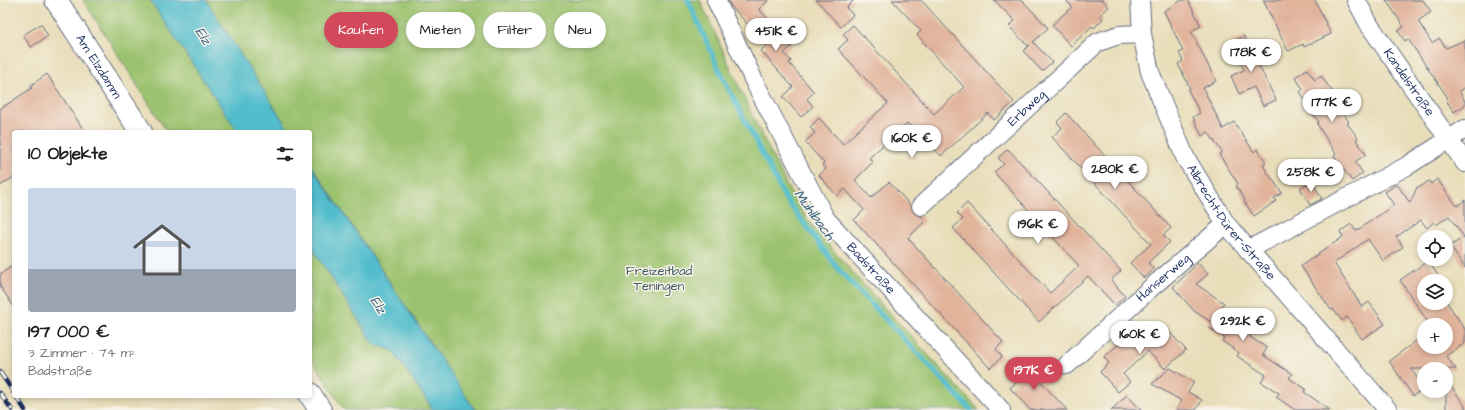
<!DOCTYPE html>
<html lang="de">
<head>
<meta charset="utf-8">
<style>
	body { margin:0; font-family:"Architects Daughter",sans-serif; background:#f2f2f2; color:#222; height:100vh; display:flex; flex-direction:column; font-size:15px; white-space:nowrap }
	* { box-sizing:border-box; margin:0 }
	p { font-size:13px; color:#767676 }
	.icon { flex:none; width:22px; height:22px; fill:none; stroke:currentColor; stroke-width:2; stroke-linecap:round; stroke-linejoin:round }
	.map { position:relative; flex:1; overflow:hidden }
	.drawer { position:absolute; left:12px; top:130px; width:300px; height:268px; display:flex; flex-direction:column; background:#fff; border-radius:4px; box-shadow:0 2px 6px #0003 }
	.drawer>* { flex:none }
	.top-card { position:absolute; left:324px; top:12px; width:380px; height:36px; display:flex; gap:8px }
	.buttons { position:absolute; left:1417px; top:230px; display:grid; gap:8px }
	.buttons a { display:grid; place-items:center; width:36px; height:36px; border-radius:50%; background:#fff; box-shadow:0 2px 6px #0003; font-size:20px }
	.price { position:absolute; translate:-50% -34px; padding:0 9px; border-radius:14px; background:#fff; color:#222; font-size:13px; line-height:26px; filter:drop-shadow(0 1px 2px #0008) }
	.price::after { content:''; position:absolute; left:50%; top:24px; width:12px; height:9px; margin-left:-6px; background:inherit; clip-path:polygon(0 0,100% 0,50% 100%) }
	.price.active { background:#d1495b; color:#fff }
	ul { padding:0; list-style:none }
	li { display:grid; align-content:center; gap:8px; height:212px; padding:0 16px }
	li span { display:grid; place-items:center; height:124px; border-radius:4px; color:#555 }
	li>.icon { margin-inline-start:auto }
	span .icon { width:72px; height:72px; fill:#fffc; stroke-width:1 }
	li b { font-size:17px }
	h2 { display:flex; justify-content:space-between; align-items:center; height:48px; padding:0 16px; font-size:17px }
	.tag { padding:0 14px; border-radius:18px; background:#fff; box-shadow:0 2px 6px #0003; font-size:14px; line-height:36px }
	.tag.active { background:#d1495b; color:#fff }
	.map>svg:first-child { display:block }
	.green { fill:#9bc26e; stroke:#5b7866 }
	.water { fill:#52bdcd; stroke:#367696 }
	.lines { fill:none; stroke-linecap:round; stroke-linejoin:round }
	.stream { stroke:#52bdcd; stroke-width:5 }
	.building { fill:#e1b39b }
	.minor-casing { stroke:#636c7e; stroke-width:20 }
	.tertiary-casing { stroke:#636c7e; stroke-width:24 }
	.minor { stroke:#fff; stroke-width:18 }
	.tertiary { stroke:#fff; stroke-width:22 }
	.rail-casing { stroke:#1b2f5e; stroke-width:4.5 }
	.rail { stroke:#f7f3e8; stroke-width:3; stroke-dasharray:9; stroke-linecap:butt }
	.labels { text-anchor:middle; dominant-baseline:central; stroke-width:3; stroke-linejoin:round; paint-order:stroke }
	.street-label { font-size:13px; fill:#1b2f5e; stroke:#f7f3e8 }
	.park-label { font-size:13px; fill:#415b63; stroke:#f7f3e8 }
	.water-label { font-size:14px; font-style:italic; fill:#2c5a7f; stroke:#f7f3e8 }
</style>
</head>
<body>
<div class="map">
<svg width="1465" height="410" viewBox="0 0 1465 410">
	<rect width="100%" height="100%" fill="#f7f3e8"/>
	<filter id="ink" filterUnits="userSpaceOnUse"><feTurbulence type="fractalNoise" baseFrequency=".025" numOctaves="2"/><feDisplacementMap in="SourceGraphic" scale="8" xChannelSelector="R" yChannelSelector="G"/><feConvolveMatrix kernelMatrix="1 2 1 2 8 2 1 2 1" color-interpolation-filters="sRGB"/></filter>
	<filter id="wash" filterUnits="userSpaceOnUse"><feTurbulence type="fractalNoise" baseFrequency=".012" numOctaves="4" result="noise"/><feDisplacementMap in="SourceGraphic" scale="16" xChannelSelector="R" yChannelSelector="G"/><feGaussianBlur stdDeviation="0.9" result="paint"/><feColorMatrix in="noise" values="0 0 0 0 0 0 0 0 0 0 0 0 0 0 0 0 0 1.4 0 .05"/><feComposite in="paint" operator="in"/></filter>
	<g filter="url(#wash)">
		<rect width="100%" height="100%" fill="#e9deba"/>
		<g class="green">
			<path d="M83 0H150L238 132H167Z"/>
			<path d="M206 0H700L751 113 789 190 809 222 860 281 979 410H475L310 163V132H290Z"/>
			<path d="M310 244 374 344 392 350 431 407V410H344L310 356Z"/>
		</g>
		<g class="water">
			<path d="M150 0H206L290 132H238Z"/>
			<path d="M310 163 312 167 475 410H431V406L392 350 374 344 310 244Z"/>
		</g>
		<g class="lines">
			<path class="stream" d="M688 0 721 74 785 198 840 271 971 410"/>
		</g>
		<g id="blocks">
			<g class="building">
				<path d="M728 0H769L759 9 792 46 784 53 791 61 789 63 814 92 807 99 813 106 801 117 783 97 793 87 761 51 767 45 730 5Z"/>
				<path d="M816 0H854L846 8 853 15 841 27Z"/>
				<path d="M892 0H921L1014 102 994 120 988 113 941 156 917 131 915 132 907 123 869 158 873 162 855 180 871 198 889 182 911 206 914 213 921 216 925 221 908 238 1003 342 996 349 1002 357 990 368 854 220 864 210 845 189 837 196 823 180 819 175 826 169 822 165 824 163 805 142 815 133 810 127 819 118 843 144 888 103 838 49 848 40 843 34 853 25 934 114 964 87 917 35 921 31Z"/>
				<path d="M994 0H1022L1048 28 1033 42 1052 62 1042 71 1023 51 1030 45 1028 46 1009 26 1015 21Z"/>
				<path d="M1066 0H1103L1109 7 1100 15 1103 19 1094 28 1092 26 1071 46 1052 25 1072 7Z"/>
				<path d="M1182 0H1188L1201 26 1191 31 1216 81 1203 88 1223 129 1234 122 1254 152 1257 149 1266 162 1263 164 1264 167 1282 193 1274 198 1276 201 1254 216 1244 201 1245 200 1236 186 1238 184 1219 154 1222 152 1208 132 1202 136 1193 117 1200 113 1188 90 1190 89 1188 84 1178 64 1183 61 1179 53 1183 51 1164 11Z"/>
				<path d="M1263 0H1315L1331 34 1304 47 1303 44 1288 51Z"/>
				<path d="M1386 0H1423L1431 12 1418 21 1432 43 1439 38 1446 48 1465 40V87L1459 91 1465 101V105L1454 112 1446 100 1448 98 1408 39 1405 41 1398 31 1404 27Z"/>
				<path d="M41 24 48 36 31 47 23 35Z"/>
				<path d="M1244 36 1276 100 1263 106 1254 87 1239 94 1231 76 1244 70 1231 43Z"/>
				<path d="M1307 69 1315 80 1321 76 1332 91 1330 92 1341 106 1339 108 1349 122 1347 123 1358 138 1356 140 1366 154 1355 162 1363 173 1352 181 1334 156 1336 154 1317 124 1319 122 1308 108 1310 107 1300 92 1303 89 1295 77Z"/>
				<path d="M47 74 85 132H14V177L0 186V109L32 88 30 86Z"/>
				<path d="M1066 113 1171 228 1163 235 1170 242 1148 263 1154 269 1144 278 1130 263 1151 244 1052 137 1062 128 1057 122Z"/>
				<path d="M1008 149 1121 271 1111 280 1125 296 1115 305 1088 276 1039 322 953 228 963 219 957 213 967 203 1050 293 1079 266 994 172 1004 164 998 158Z"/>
				<path d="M1437 179 1457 206 1465 200V268L1450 246 1464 237 1449 216 1436 225 1434 222 1427 228 1421 220 1396 237 1403 247 1383 261 1368 239 1334 263 1362 307 1369 302 1385 324 1362 339 1347 317 1342 321 1333 309 1331 310 1301 266 1343 237 1340 232 1351 224 1356 231 1394 205 1385 192 1397 184 1410 203 1417 187H1420L1429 181 1431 184Z"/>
				<path d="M1312 181 1322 199 1310 205 1300 188Z"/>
				<path d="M1428 261 1442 281H1424V303H1446V301L1465 329V343L1446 356 1456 369H1411L1424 388 1413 396 1389 361 1424 335V347H1446V325H1430L1400 280Z"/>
				<path d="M1198 263 1208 274 1196 284 1224 303 1221 307 1238 318 1235 322 1252 333 1250 337 1267 348 1263 355 1292 374 1289 378 1306 389 1304 392 1330 410H1295L1276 397 1279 393 1261 382 1266 375 1237 356 1239 353 1222 341 1225 338 1208 327 1211 322 1194 311 1173 287Z"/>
				<path d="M14 265V307L0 286V274Z"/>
				<path d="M1165 327 1186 350 1165 369 1148 351 1123 374 1130 382 1118 392 1100 372 1109 363 1104 357 1136 329 1148 342Z"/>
				<path d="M1021 361 1055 397 1067 410H1030L1010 388 1020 379 1011 371Z"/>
				<path d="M1170 368 1194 382 1188 392 1202 400 1196 410H1176L1182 401 1152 384Z"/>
				<path d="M1446 379 1465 406V410H1446Z"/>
				<path d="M1127 395 1141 410H1111Z"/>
			</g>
		</g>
	</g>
	<g filter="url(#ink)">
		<use href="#blocks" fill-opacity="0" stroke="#636c7e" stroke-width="1"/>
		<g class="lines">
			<defs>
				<g id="minor">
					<path id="s1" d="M716 0 755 83 825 218 1001 410"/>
					<path id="s2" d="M1140 0 1142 34 1150 72 1185 157 1226 224 1388 410"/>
					<path id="s3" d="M1356 0 1370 26 1465 163"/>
					<path id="s4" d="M921 206 1098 42 1119 35 1142 34"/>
					<path d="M1248 250 1407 166 1465 129"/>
					<path id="s5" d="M1067 365 1154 285 1226 224"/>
				</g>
				<g id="tertiary">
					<path id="s6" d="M56 0 141 132"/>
					<path d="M310 394 320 410"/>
				</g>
			</defs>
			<use href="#minor" class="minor-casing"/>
			<use href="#tertiary" class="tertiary-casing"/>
			<use href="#minor" class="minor"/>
			<use href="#tertiary" class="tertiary"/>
			<defs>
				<g id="rail">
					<path d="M0 372 14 393"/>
					<path d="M0 393 12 410"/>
					<path d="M16 396 25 410"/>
				</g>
			</defs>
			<use href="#rail" class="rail-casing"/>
			<use href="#rail" class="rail"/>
		</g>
	</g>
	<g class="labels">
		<g class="street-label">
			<text stroke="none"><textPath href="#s6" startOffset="79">Am Elzdamm</textPath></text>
			<text stroke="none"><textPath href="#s3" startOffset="98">Kandelstraße</textPath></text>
			<text stroke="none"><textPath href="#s4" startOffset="144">Erbweg</textPath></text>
			<text stroke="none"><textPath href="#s2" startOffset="245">Albrecht-Dürer-Straße</textPath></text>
			<text stroke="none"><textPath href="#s1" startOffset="312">Badstraße</textPath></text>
			<text stroke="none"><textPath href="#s5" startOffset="130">Hanserweg</textPath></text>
		</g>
		<g class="park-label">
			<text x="659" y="271">Freizeitbad<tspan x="659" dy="15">Teningen</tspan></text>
		</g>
		<g class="water-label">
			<text transform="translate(203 36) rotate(57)">Elz</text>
			<text transform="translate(814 215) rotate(54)">Mühlbach</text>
			<text transform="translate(378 305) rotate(57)">Elz</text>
		</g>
	</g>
</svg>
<div class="buttons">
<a><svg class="icon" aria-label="locate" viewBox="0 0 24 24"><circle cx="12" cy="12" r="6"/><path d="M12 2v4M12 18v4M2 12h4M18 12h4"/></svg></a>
<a><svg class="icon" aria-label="layers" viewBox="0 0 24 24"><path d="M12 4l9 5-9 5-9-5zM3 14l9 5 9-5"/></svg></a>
<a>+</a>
<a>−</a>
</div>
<b class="price" style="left:776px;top:52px">451K €</b>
<b class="price" style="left:1251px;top:73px">178K €</b>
<b class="price" style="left:1332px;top:123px">177K €</b>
<b class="price" style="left:912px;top:159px">160K €</b>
<b class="price" style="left:1115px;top:190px">280K €</b>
<b class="price" style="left:1311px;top:193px">258K €</b>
<b class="price" style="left:1038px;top:245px">196K €</b>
<b class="price" style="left:1243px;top:342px">292K €</b>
<b class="price" style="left:1140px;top:355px">160K €</b>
<b class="price active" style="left:1034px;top:391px">197K €</b>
<div class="top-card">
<a class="tag active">Kaufen</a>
<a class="tag">Mieten</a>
<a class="tag">Filter</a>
<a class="tag">Neu</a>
</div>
<section class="drawer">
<h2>10 Objekte<svg class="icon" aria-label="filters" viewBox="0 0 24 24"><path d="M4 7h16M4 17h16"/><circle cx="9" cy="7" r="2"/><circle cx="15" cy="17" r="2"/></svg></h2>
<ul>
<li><span style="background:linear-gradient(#c9d6e8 65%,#9aa5b1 0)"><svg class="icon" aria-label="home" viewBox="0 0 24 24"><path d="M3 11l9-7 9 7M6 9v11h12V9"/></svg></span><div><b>197 000 €</b><p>3 Zimmer · 74 m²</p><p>Badstraße</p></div></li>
</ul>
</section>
</div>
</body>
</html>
